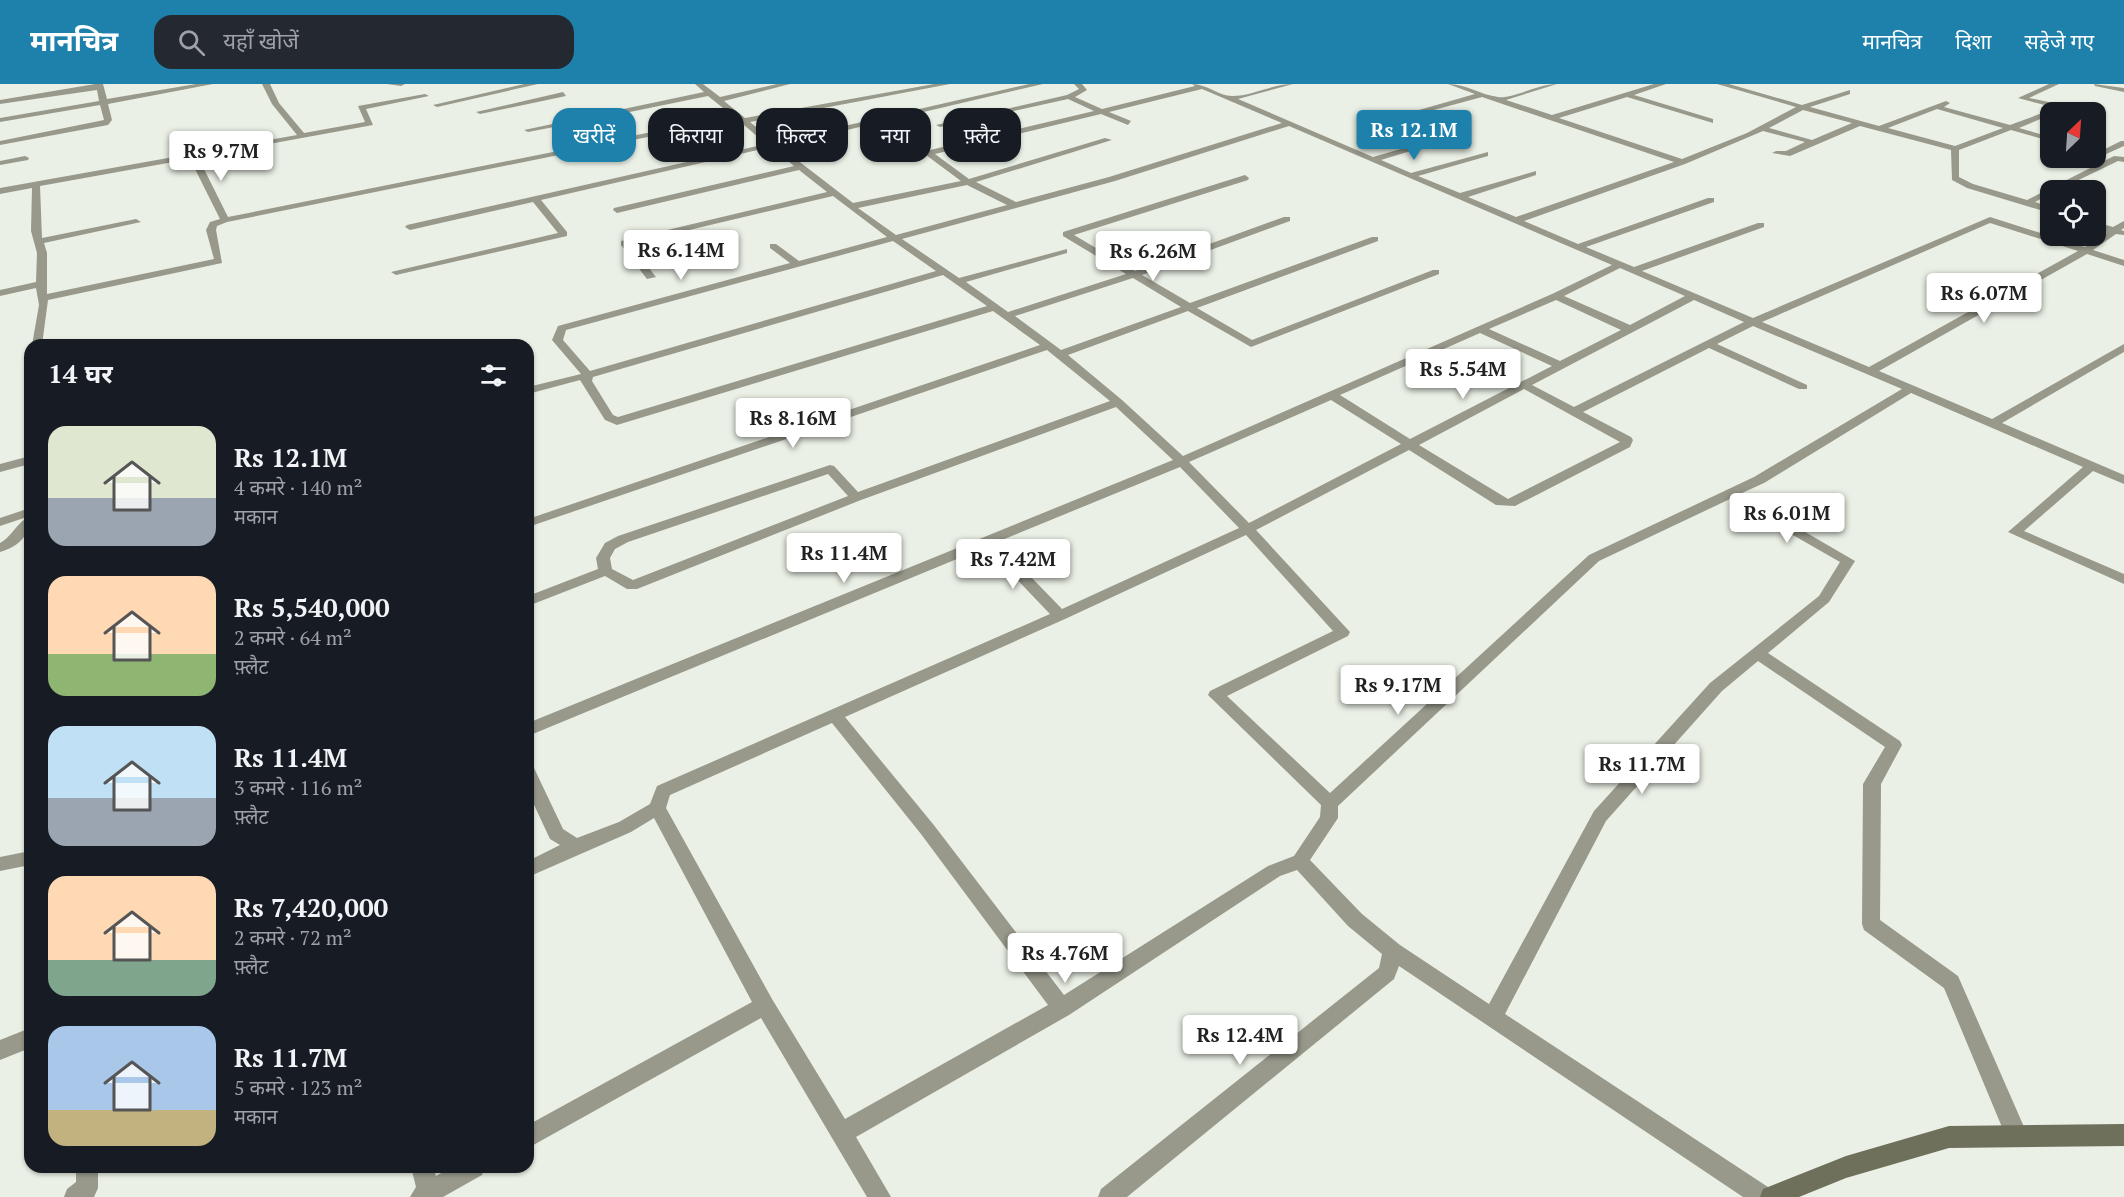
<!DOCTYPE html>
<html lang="hi">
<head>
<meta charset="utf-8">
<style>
	body { margin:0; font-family:"PT Serif","Noto Sans Devanagari",serif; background:#242831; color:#f1f3f6; height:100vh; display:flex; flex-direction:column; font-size:22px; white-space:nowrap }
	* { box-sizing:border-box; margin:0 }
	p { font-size:20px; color:#9ea1a6 }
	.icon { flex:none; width:33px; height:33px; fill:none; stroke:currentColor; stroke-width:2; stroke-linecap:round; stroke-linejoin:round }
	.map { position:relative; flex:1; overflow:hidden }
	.panel { position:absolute; left:24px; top:255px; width:510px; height:834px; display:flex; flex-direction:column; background:#171b24; border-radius:18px; box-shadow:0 2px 4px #0004 }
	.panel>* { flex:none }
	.top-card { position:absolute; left:552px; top:24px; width:570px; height:54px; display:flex; gap:12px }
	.needle { width:39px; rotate:25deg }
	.tools { position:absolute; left:2040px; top:18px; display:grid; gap:12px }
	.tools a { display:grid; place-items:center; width:66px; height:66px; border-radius:12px; background:#171b24; box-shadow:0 2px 4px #0004; font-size:30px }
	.price { position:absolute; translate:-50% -51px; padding:0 14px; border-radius:6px; background:#fff; color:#222; font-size:20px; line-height:39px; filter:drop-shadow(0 2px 3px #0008) }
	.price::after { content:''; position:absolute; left:50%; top:36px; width:18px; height:14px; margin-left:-9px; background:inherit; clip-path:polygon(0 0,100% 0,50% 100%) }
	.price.current { background:#1d81ac; color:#fff }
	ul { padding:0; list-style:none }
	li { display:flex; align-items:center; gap:18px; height:150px; padding:0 24px }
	li span { display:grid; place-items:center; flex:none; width:168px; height:120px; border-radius:18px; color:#555 }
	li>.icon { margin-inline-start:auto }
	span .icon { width:72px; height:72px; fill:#fffc; stroke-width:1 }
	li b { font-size:26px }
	h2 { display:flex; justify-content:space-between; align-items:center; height:72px; padding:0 24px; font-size:26px }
	.pill { padding:0 21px; border-radius:18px; background:#171b24; box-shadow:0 2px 4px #0004; font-size:21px; line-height:54px }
	.pill.current { background:#1d81ac; color:#fff }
	header { display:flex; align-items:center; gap:36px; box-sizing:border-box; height:84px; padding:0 30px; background:#1d81ac; color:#fff }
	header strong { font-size:28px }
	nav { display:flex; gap:33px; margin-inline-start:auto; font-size:21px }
	.search { width:420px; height:54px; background:#242831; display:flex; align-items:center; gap:15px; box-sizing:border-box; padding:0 21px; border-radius:18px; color:#9ea1a6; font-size:22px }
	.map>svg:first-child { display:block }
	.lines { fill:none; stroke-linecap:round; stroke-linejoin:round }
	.street { fill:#98998b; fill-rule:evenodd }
	.secondary { fill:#6f705c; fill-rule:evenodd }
</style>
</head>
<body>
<header>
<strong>मानचित्र</strong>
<div class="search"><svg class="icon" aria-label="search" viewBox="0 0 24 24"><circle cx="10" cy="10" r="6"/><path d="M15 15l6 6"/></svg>यहाँ खोजें</div>
<nav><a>मानचित्र</a><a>दिशा</a><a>सहेजे गए</a></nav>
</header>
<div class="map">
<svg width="2124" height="1113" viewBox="0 0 2124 1113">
	<rect width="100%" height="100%" fill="#eaf0e5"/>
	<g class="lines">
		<g class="street">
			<path d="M95 0H103L107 15 196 0H213L108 20 112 36 108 41 0 61V57L104 36 100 21 0 38V34L99 17 97 6 0 20V16Z"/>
			<path d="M262 0H270L279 19 304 49 365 38 358 22 425 10 429 12 366 25 373 41 198 73 228 133 573 64 554 43 528 48 524 46 704 8 695 0H703L720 13 777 0H790L724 17 745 34 934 0H950L750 38 774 58 1029 0H1043L779 62 853 119 961 97 926 71V67L1094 27 1068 15 940 43 936 41 1067 11 1079 5 1074 0H1082L1087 6 1075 13 1102 25 1195 2 1192 0C1207 0 1219 12 1232 12 1253 12 1272 0 1293 0L1238 15 1373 73 1453 50V54L1381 76 1411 89 1488 68V72L1418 92 1460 109 1536 87V91L1468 113 1516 133 1674 78 1482 13 1419 30V26L1475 10 1448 0C1466 0 1481 11 1498 13 1512 15 1538 0 1557 0L1506 16 1552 31 1654 0H1666L1634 11 1713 35V39L1627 13 1559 34 1682 75 1747 49 1796 23 1717 0H1729L1802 21 1850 6V10L1810 23 1879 42 1946 17 1950 19 1944 23 2010 41 2056 24 2018 14 2049 0H2059L2029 14 2068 22V26L2050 28V31L2019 44 2050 53V57L2011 46 1959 66V93L1973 100 2027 116 2114 72 2124 73V78L2118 77 2058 106H2050V110L2035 118 2050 123V129L1967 104 1952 96 1951 66 1860 42 1790 72 1772 69 1776 67H1786L1805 58 1763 47 1685 80 1524 137 1578 160 1708 114H1714V118L1586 163 1634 183 1758 139H1764V143L1642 187 1753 234 1990 133 2085 163 2107 148 2096 144V138L2113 143 2124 137V144L2121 146 2124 147V151L2116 150 2093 166 2124 176V182L2087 170 1879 287 1992 335 2124 260V268L2002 339 2124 391V400L2093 387 2024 447 2124 490V500L2008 448 2083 383 1911 309 1764 399 1740 410 1855 477 1829 518 1768 569 1900 657 1902 661 1881 700 1880 836 1958 892 2028 1052 2025 1060 2017 1063 2009 1060 1944 904 1864 846 1862 840 1863 700 1885 663 1758 577 1722 607 1606 737 1505 930 1771 1105 1774 1113H1743L1399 882 1394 895 1127 1113H1098L1101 1105 1379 884 1382 870 1348 842 1297 786 1280 792 1069 931 856 1053 891 1113H867L761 934 528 1064V1041L752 918 654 734 631 748 528 793V777L560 761 550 755 528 708V683L534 684 563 745 577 754 619 738 650 720 657 702 1050 530 986 463 528 652V639L1173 376 1116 323 861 416 637 505H627L605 492 528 522V512L598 485 596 474 605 459 618 452 830 381 834 382 858 408 1110 317 1047 266 528 443V435L1040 261 993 227 617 341 605 336 580 296 528 310V303L581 290 552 256 558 242 790 179 770 164V160H776L799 177 887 153 833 112 630 160 656 193 647 195 621 161V157L827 108 799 86 617 129 613 126 614 124 794 82 771 63 541 116 567 148V152L396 191 391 188 558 149 533 118 410 146 405 143 407 141 766 60 737 35 227 138 217 142 216 146 222 179 48 216 42 261H32L39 221 36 204 0 212V206L36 198 37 169 31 147 32 104 0 110V104L297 51 272 20ZM1202 5 1282 39 1109 93 1016 118 976 98 1112 56 1105 54 969 95 935 70 1101 30 1128 41 1131 37 1109 28ZM708 12 733 32 581 62 561 42ZM1937 25 2003 44 1955 62 1888 44ZM1803 26 1852 39 1812 56 1769 44ZM1289 42 1612 181 1552 210 1183 372 1122 316 1068 271 1188 227 1251 263 1439 190V186H1433L1252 256 1197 224 1378 157V153H1372L1190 219 1142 191 1290 137V133H1284L1135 187 1074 151 1248 96 1249 94 1245 91 1063 148V152L1126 190 1008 228 966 198 1067 169V165L959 194 902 155 1115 97ZM190 75 220 135 210 138 206 146 214 175 47 210V169L44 159 141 138 136 135 42 154 40 102ZM967 101 1007 121 896 151 858 124ZM1990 139 2078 167 1869 283 1762 238ZM893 157 936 187 590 287 563 256 566 246ZM1620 184 1685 212 1630 241 1564 212ZM943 191 987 222 618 333 613 331 592 297 593 293ZM1133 194 1181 223 1061 266 1015 232ZM1556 216 1621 246 1560 277 1489 245ZM1694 216 1744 238 1574 323 1532 301ZM1753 242 1902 305 1754 393 1589 471 1330 709 1227 612 1348 552 1350 548 1256 446 1409 366 1496 421 1515 422 1630 363 1633 356 1631 353 1583 328 1709 264 1799 305H1807V301L1717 260ZM1480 249 1552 282 1410 355 1340 311ZM1524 305 1620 358 1508 415 1419 361ZM1331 316 1401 360 1249 439 1189 378ZM1180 383 1239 444 1062 525 997 458ZM828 390 848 412 633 496 612 485 610 474 615 465 628 458ZM1730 415 1840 478 1819 512 1710 599 1594 727 1489 920 1400 861 1362 830 1310 776 1338 734V722L1599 477ZM1246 451 1333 547 1210 607 1208 611 1321 721 1320 733 1294 772 1268 782 1064 911 933 740 845 633 1065 535ZM832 639 921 750 1048 921 845 1035 772 915 666 724 670 711Z"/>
			<path d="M387 0H405L401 2Z"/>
			<path d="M524 0H538L437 23 433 21Z"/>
			<path d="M2094 0 2124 4V8L2095 2Z"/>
			<path d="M563 8 566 12 480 30 476 28Z"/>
			<path d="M2121 57H2124V62L2104 71 2097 69Z"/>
			<path d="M25 72 29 74 28 76 0 81V77Z"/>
			<path d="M30 372V380L0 388V380Z"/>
			<path d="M30 424V432L0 442V434Z"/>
			<path d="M30 433C30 452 18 463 0 468V459C12 453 18 436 30 433Z"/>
			<path d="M30 767V781L0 787V773Z"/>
			<path d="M30 944V964L0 976V956Z"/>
			<path d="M76 1083H98V1104L94 1113H64L67 1105 76 1098Z"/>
			<path d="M411 1083H433L436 1092 452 1083H485L482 1091 443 1113H410L416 1103Z"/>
		</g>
		<path class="secondary" d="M2124 1040V1062L1949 1064 1846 1094 1799 1113H1760L1763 1105 1846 1072 1949 1042Z"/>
	</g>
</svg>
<div class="tools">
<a><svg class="needle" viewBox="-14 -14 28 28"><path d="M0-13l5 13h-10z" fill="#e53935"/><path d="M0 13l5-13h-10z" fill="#9ea1a6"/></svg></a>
<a><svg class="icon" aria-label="locate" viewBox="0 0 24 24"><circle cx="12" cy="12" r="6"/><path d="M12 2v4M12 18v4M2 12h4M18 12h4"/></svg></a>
</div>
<b class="price current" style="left:1414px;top:77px">Rs 12.1M</b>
<b class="price" style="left:221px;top:98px">Rs 9.7M</b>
<b class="price" style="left:681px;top:197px">Rs 6.14M</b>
<b class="price" style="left:1153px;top:198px">Rs 6.26M</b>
<b class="price" style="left:1984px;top:240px">Rs 6.07M</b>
<b class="price" style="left:1463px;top:316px">Rs 5.54M</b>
<b class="price" style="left:793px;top:365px">Rs 8.16M</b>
<b class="price" style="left:1787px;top:460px">Rs 6.01M</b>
<b class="price" style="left:844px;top:500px">Rs 11.4M</b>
<b class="price" style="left:1013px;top:506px">Rs 7.42M</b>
<b class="price" style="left:1398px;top:632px">Rs 9.17M</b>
<b class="price" style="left:1642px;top:711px">Rs 11.7M</b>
<b class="price" style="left:1065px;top:900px">Rs 4.76M</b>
<b class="price" style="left:1240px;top:982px">Rs 12.4M</b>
<div class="top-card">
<a class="pill current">खरीदें</a>
<a class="pill">किराया</a>
<a class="pill">फ़िल्टर</a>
<a class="pill">नया</a>
<a class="pill">फ़्लैट</a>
</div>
<section class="panel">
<h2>14 घर<svg class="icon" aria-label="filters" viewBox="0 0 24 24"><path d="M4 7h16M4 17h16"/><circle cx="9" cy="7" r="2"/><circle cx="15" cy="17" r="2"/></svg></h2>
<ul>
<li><span style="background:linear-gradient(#dfe7d0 60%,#9aa5b1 0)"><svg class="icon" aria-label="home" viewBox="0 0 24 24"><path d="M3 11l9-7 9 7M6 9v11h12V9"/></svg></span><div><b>Rs 12.1M</b><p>4 कमरे · 140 m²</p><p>मकान</p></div></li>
<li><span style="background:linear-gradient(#ffd9b3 65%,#8fb573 0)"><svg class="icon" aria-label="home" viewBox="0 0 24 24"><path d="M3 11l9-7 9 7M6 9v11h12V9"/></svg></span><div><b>Rs 5,540,000</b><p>2 कमरे · 64 m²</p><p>फ़्लैट</p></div></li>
<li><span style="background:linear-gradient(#bfe0f5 60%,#9aa5b1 0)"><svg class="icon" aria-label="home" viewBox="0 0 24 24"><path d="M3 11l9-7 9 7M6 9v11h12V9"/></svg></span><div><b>Rs 11.4M</b><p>3 कमरे · 116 m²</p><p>फ़्लैट</p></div></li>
<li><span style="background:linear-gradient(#ffd9b3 70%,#7fa58c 0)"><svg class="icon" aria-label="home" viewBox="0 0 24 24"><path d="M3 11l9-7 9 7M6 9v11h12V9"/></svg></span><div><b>Rs 7,420,000</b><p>2 कमरे · 72 m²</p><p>फ़्लैट</p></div></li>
<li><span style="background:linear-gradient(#a9c7e8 70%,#c2b280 0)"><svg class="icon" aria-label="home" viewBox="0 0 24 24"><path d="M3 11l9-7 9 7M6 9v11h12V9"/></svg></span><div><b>Rs 11.7M</b><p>5 कमरे · 123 m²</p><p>मकान</p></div></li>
</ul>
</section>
</div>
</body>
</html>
